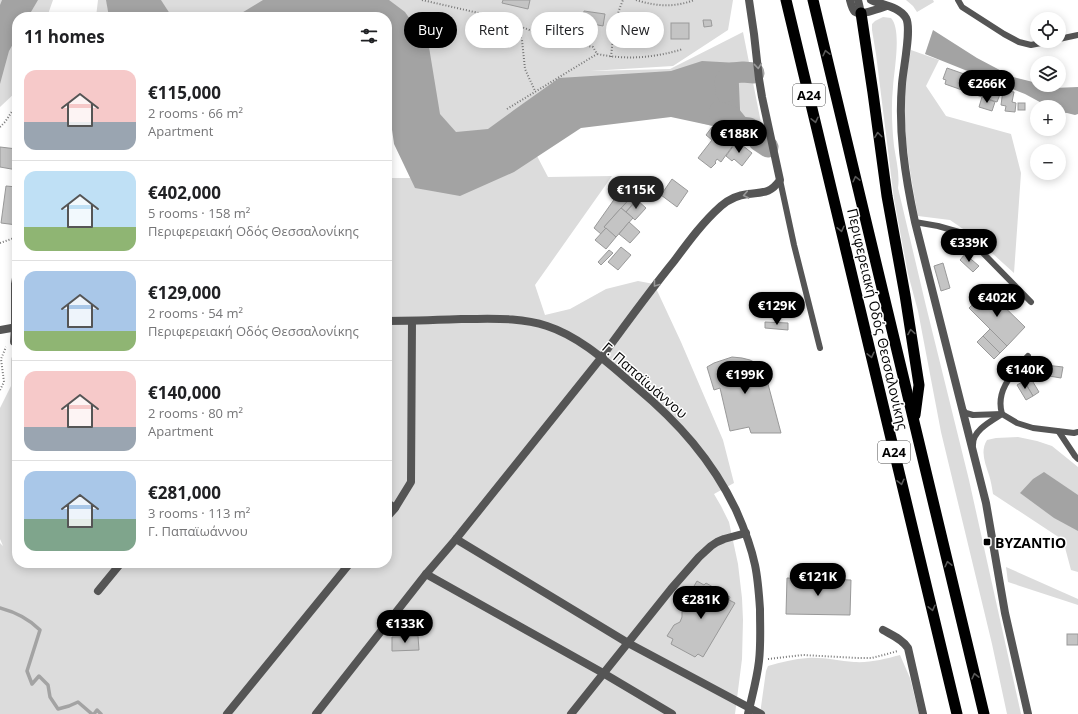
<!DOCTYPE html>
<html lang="en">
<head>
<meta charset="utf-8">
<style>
	body { margin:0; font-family:"Open Sans",sans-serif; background:#f6f6f6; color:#202124; height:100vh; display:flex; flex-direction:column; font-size:15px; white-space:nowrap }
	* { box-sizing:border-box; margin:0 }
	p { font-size:13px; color:#757577 }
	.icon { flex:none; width:22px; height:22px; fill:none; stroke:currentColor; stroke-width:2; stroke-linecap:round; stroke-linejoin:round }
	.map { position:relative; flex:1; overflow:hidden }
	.drawer { position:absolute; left:12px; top:12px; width:380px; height:556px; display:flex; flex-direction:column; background:#fff; border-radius:16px; box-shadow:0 2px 10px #0003 }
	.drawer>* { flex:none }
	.guide { position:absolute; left:404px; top:12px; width:380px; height:36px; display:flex; gap:8px }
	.buttons { position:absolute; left:1030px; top:12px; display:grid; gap:8px }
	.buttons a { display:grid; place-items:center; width:36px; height:36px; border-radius:50%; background:#fff; box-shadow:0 2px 10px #0003; font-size:20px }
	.price { position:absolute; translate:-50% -34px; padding:0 9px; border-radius:14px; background:#000; color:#fff; font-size:13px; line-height:26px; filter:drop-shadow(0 1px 2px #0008) }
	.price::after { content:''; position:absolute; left:50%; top:24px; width:12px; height:9px; margin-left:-6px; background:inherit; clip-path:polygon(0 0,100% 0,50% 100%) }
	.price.on { background:#222; color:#fff }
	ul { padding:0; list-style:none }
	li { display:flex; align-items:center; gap:12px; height:100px; padding:0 12px }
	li+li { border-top:1px solid #e0e0e0 }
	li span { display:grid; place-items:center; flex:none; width:112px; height:80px; border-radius:12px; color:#555 }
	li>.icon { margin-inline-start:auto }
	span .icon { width:48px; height:48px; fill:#fffc; stroke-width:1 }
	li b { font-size:17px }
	h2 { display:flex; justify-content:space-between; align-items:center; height:48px; padding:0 12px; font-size:17px }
	.pill { padding:0 14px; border-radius:18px; background:#fff; box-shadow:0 2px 10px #0003; font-size:14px; line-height:36px }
	.pill.on { background:#000; color:#fff }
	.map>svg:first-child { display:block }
	.green { fill:#dcdcdc }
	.water { fill:#a3a3a3 }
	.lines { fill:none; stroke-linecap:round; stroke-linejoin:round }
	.stream { stroke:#a3a3a3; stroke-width:3.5 }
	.river { stroke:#a3a3a3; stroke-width:21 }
	.building { fill:#c4c4c4; stroke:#999 }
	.path { stroke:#777; stroke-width:2; stroke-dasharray:1 2; stroke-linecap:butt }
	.service { stroke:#555; stroke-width:6 }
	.minor { stroke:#555; stroke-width:8 }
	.tertiary { stroke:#555; stroke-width:8 }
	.trunk { stroke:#000; stroke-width:11 }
	.oneway { stroke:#595959 }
	.oneway2 { stroke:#999 }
	.poi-dot { fill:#000; stroke:#fff; stroke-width:1.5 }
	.labels { text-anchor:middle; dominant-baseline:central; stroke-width:3; stroke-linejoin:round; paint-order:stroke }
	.shield { fill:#fff; stroke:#4c4c4c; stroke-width:1 }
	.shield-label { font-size:13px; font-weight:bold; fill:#000 }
	.street-label { font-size:14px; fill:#000; stroke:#fff }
	.poi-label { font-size:14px; font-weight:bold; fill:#000; stroke:#fff; text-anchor:start }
</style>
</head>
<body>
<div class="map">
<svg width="1078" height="714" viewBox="0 0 1078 714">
	<rect width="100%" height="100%" fill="#fff"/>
	<g class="green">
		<path d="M0 0H53L47 17H17V91L0 107Z"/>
		<path d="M98 0H733L728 30 673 66 590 71 670 69 743 32 766 148 737 133 622 101 527 137 548 177 612 176 535 285 545 315 570 309 606 289 638 281 654 284 681 342 723 440 734 483 714 494 721 506 729 522 738 564 742 598 743 620 742 659 735 714H0V543L3 546 0 539V408L11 386V359L17 345V563H387V178H427L393 101 387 97V17H96Z"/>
		<path d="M906 0H933L934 2 917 12 913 6Z"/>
		<path d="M883 17 891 18C902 30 894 70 893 87 891 106 892 127 894 146 896 160 900 174 898 188L926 306 969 480 1021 714H1007L992 644 941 432 918 311 908 274 894 199 876 54 872 30V24L875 21Z"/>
		<path d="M911 50 939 60 926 86 946 116 1011 134 1021 173 1014 273 972 235 950 220 918 216C910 173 902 130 905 86 906 74 909 62 911 50Z"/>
		<path d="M1018 437 1037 441 1052 446 1078 467V572L1071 570 1063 540 993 494C992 488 991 481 989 475 985 463 980 451 987 440L996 438Z"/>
		<path d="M1006 567 1078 599V605L1008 582Z"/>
		<path d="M900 655 910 678 919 714H760L766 671 768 666C781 662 794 659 808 658 823 657 839 661 854 662 870 663 885 659 900 655Z"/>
	</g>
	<g class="water">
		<path d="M2 0H38L28 17H17V37L9 51 0 84V5Z"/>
		<path d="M106 0H161L172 17H109Z"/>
		<path d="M263 0H389L405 12 429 47 440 114 456 132 488 129 514 110 559 78 671 71 702 61 738 63 741 132 671 117 581 128 514 172 460 196 415 188 394 144 387 94V17H235Z"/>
		<path d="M933 30 977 58 1013 77 1037 83V85H1044L1054 88 1078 87V114L1075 115 1059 111V107H1049L1025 94 925 54Z"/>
		<path d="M1044 472 1078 495V531L1054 518 1020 493 1033 479Z"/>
	</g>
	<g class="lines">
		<g class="stream">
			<path d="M1059 113 1060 114 1065 110 1066 111"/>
			<path d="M0 608C15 612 29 619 40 630L27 671 32 684 39 676 48 685 50 697 58 709 69 706 78 702 92 714"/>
			<path d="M94 714 97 710 101 714"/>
		</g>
		<g class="river">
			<path d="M726 92 725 81 732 73 743 72 754 73"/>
			<path d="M719 112 731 116 740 127 749 128 759 141 768 147"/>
		</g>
	</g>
	<g class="building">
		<path d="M503 0H530L528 9 502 3Z"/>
		<path d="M584 11 605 14 603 26 582 22Z"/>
		<path d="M703 20H711L712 26 704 27Z"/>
		<rect x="671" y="23" width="18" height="16"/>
		<path d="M640 37H648L649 42H640Z"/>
		<path d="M947 68 987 82 982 97 945 84 946 80 943 79Z"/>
		<path d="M987 83 1002 89 997 102 982 97Z"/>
		<path d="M1003 90 1014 92 1012 102 1016 103 1015 112 1005 111 1006 106 1001 105Z"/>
		<path d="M982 97 995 102 992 111 979 107Z"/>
		<rect x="1018" y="103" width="7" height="7"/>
		<path d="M1034 108H1037V122H1033Z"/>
		<path d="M712 127 734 144 721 162 717 159 715 162 716 163 711 168 698 158 712 140 706 135Z"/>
		<path d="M737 141 752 153 742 166 734 159 732 161 726 156Z"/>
		<path d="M0 147 17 149V170L0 167Z"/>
		<path d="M672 179 688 191 677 207 661 195Z"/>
		<path d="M6 186 17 187V225L1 223Z"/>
		<path d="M636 191 640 195 626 212 621 208Z"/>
		<path d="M630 193 633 195 604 227 606 228 601 234 594 228 618 194 625 199Z"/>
		<path d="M637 200 646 208 635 220 626 212Z"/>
		<path d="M621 208 633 218 616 237 604 227Z"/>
		<path d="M629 222 640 232 630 243 619 234Z"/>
		<path d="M606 228 616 237 606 249 595 240Z"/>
		<path d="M621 247 631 255 618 270 608 262Z"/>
		<path d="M609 250 613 253 601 265 598 262Z"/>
		<path d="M965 254 979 266 973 272 960 260Z"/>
		<path d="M943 263 950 288 941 291 934 266Z"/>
		<path d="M987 290 1025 327 1007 346 969 308Z"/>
		<path d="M765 322 788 323V330L765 328Z"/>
		<path d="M990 329 1007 346 1000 353 983 336Z"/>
		<path d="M983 336 1000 353 994 359 977 342Z"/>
		<path d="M732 357 742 358 750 360 760 365 763 369 768 384 781 433H751L749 427 730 431 720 388 714 390 707 367 714 363Z"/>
		<path d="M1045 365 1063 367 1061 378 1043 375Z"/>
		<path d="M1030 377 1039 392 1033 396 1024 381Z"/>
		<path d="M1024 381 1033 396 1026 400 1017 385Z"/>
		<path d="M787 578 851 580 850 615 786 614Z"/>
		<path d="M697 581 704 585 706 583 730 597 729 600 735 603 703 657 698 654 695 657 671 644 673 639 667 636 674 625 680 622 682 617V612L685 604 691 602 690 593Z"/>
		<rect x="1067" y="634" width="11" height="11"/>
		<path d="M418 636 419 650 392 651V637Z"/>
	</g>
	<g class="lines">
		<g class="path">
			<path d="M422 0 483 14 514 24 550 38 593 47 597 54C627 60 654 58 683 49"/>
			<path d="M636 0C655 6 674 8 694 0"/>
			<path d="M514 24 522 40 525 69 535 91"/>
			<path d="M611 57C613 37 615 18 623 0"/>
			<path d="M507 109 597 54"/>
			<path d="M0 127 5 122 17 104"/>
			<path d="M0 243 17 237"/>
			<path d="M0 390 4 382 1 359 6 347"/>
			<path d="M768 659 803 655 857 658H872L898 651"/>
		</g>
		<g class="service">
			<path d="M958 0 962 7 1004 34 1019 42 1031 45 1051 41"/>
			<path d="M1059 39 1078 35"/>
			<path d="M780 180 794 245 820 348"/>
			<path d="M915 222 938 226 959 232 979 249 1031 302"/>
			<path d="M962 409 966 413 973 415 1002 414 1017 423 1033 428 1074 433 1078 432"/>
			<path d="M1002 414C995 390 1013 373 1028 356"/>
			<path d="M1059 432 1075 456 1078 459"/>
			<path d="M973 445C972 431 991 421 1002 414"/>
		</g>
		<g class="minor">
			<path d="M17 272 15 284V327L14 342 17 344"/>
			<path d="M387 503 395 508"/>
			<path d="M387 517 395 508 411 482 412 321"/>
			<path d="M456 539 628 643 761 714"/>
			<path d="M426 574 603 673 672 714"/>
			<path d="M98 591 121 563"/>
			<path d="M883 630C892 635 902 639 908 648L923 714"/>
			<path d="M227 714 350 563"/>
			<path d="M316 714 426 574 456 539 601 358"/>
			<path d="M571 714 671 589 699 557 711 546 717 542 724 539 746 533"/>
		</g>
		<g class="tertiary">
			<path d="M850 0C851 4 852 9 855 12 860 16 881 8 887 6"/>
			<path d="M858 0 861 13"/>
			<path d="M871 0C881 5 899 6 906 18 912 29 903 69 902 84 898 130 905 176 915 222L986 503 1005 613 1028 714"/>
			<path d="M387 321C413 321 438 320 464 319 492 319 520 317 547 326 581 337 609 364 636 387 678 422 712 460 736 510 744 528 751 546 755 565 758 579 759 594 760 609 760 627 761 644 759 661 757 679 752 696 748 714"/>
			<path d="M0 330 17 327"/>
			<path d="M601 358C625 325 649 292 675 260 689 241 703 222 721 206 728 200 738 195 748 194 763 192 770 194 780 180L762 97 759 79 754 34 749 0"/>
		</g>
		<g class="trunk">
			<path d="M786 0 957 714"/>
			<path d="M813 0 984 714"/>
			<path d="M861 13 873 93 887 196 905 295 919 385 915 415"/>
		</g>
	</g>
	<defs><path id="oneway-chevron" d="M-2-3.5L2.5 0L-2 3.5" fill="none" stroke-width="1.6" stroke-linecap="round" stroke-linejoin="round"/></defs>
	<g class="oneway">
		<use href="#oneway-chevron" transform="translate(826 53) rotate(-103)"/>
		<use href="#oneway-chevron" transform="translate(815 120) rotate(77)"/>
		<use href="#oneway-chevron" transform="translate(878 135) rotate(-97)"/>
		<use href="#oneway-chevron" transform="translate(856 179) rotate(-103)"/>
		<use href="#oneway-chevron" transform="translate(841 229) rotate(77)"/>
		<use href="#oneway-chevron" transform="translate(911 332) rotate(-99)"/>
		<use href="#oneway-chevron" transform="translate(871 355) rotate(77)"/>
		<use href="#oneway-chevron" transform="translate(901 482) rotate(77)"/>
		<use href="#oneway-chevron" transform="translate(948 564) rotate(-103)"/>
		<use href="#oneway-chevron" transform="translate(932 608) rotate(77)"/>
		<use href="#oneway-chevron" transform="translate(975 676) rotate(-103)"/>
	</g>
	<g class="oneway2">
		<use href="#oneway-chevron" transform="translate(758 66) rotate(84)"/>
		<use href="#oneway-chevron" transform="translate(746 195) rotate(169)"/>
		<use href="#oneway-chevron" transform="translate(656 284) rotate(128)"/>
	</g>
	<rect class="poi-dot" x="983" y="538" width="8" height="8" rx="2"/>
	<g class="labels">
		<g class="shield">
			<rect x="793" y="84" width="32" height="22" rx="3"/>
			<rect x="878" y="441" width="32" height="22" rx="3"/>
		</g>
		<g class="shield-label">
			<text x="809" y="95">Α24</text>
			<text x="894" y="452">Α24</text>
		</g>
		<g class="street-label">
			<text transform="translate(878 319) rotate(77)">Περιφερειακή Οδός Θεσσαλονίκης</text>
			<text transform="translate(645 380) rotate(41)">Γ. Παπαϊωάννου</text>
		</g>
		<g class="poi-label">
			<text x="995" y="542">ΒΥΖΑΝΤΙΟ</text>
		</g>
	</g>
</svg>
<div class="buttons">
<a><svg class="icon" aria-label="locate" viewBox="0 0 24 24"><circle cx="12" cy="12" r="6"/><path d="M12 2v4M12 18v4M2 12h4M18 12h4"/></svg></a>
<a><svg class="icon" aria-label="layers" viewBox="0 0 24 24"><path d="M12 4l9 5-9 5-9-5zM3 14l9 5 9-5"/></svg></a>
<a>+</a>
<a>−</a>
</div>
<b class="price" style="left:987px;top:104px">€266K</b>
<b class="price" style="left:739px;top:154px">€188K</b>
<b class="price on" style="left:636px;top:210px">€115K</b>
<b class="price" style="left:969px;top:263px">€339K</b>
<b class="price" style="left:997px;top:318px">€402K</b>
<b class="price" style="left:777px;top:326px">€129K</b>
<b class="price" style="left:1025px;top:390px">€140K</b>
<b class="price" style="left:745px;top:395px">€199K</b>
<b class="price" style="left:818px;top:597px">€121K</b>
<b class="price" style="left:701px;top:620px">€281K</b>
<b class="price" style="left:405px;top:644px">€133K</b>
<div class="guide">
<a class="pill on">Buy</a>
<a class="pill">Rent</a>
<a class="pill">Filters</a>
<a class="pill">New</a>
</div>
<section class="drawer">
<h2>11 homes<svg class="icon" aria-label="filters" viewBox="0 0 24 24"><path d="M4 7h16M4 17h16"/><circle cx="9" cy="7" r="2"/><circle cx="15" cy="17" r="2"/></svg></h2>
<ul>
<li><span style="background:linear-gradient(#f6c9c9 65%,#9aa5b1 0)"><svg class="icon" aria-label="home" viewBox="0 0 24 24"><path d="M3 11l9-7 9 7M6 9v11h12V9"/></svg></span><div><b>€115,000</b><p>2 rooms · 66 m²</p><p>Apartment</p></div></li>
<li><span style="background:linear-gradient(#bfe0f5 70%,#8fb573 0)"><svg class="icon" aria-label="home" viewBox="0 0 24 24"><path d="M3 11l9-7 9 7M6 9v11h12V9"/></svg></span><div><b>€402,000</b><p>5 rooms · 158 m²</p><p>Περιφερειακή Οδός Θεσσαλονίκης</p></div></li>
<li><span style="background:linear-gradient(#a9c7e8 75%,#8fb573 0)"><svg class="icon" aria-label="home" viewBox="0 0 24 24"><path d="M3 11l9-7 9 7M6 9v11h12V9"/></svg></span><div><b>€129,000</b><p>2 rooms · 54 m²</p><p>Περιφερειακή Οδός Θεσσαλονίκης</p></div></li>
<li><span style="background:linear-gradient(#f6c9c9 70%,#9aa5b1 0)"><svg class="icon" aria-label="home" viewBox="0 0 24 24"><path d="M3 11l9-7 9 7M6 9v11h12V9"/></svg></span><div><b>€140,000</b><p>2 rooms · 80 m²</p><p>Apartment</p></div></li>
<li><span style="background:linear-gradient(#a9c7e8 60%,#7fa58c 0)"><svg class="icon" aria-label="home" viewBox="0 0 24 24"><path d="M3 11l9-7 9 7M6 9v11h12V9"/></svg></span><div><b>€281,000</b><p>3 rooms · 113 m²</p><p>Γ. Παπαϊωάννου</p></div></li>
</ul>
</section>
</div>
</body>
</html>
